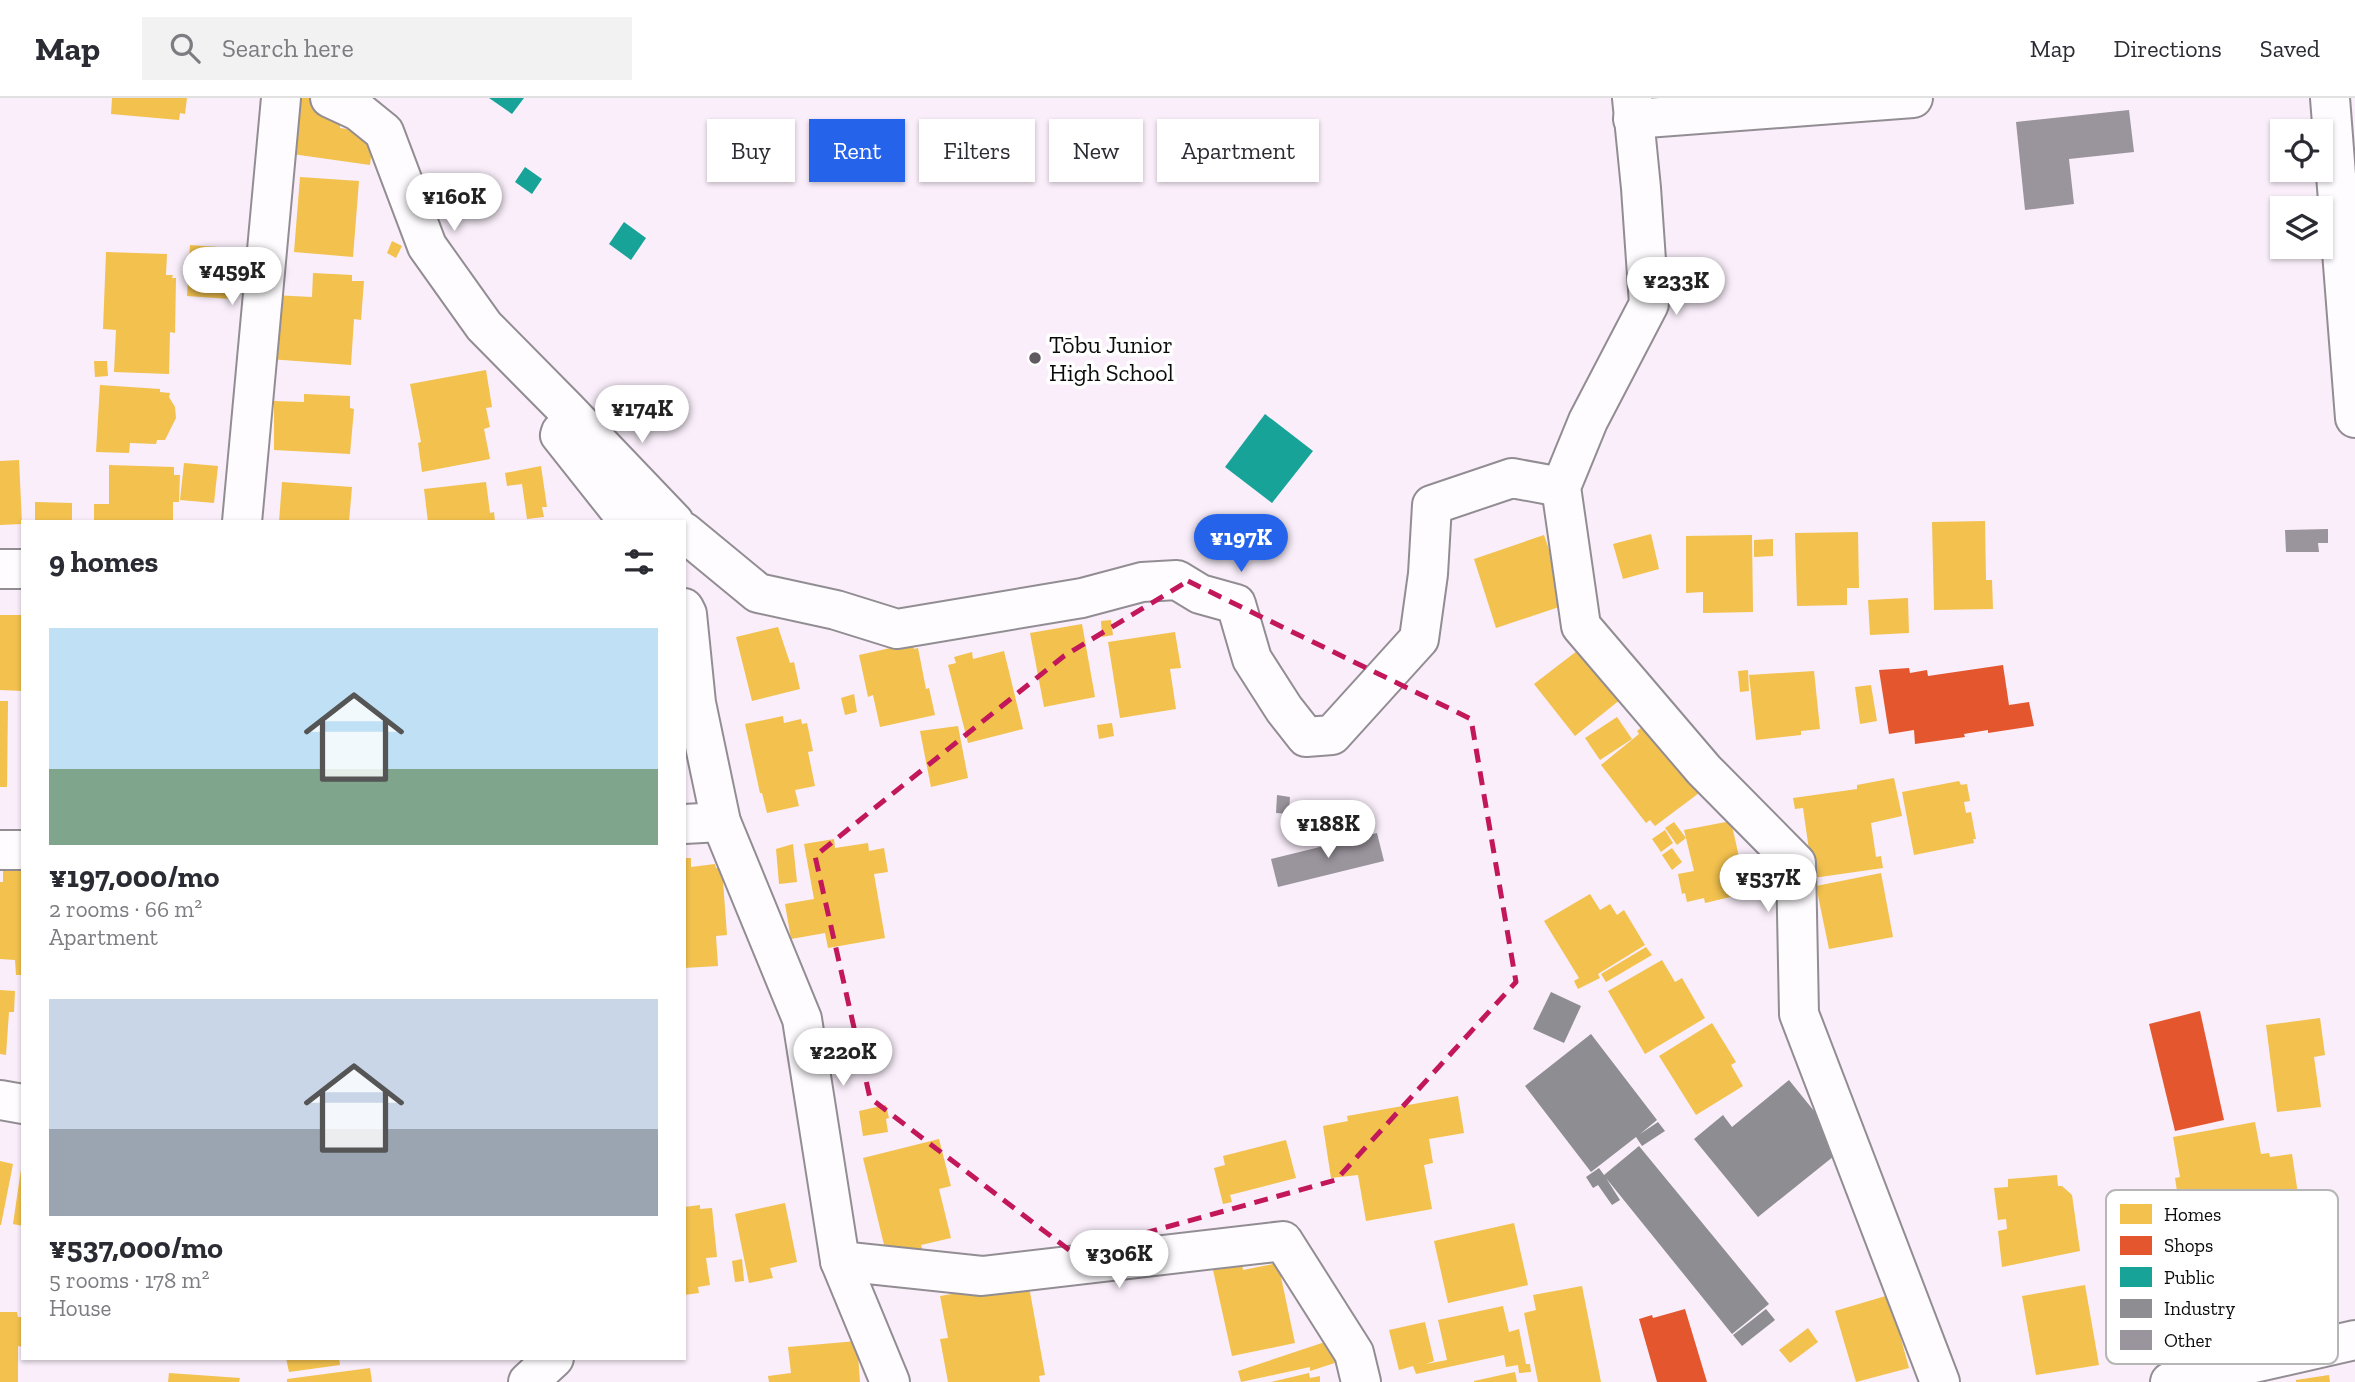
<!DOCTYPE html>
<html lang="en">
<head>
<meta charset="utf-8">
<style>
	body { margin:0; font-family:"Zilla Slab",serif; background:#f2f2f3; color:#2b2b33; height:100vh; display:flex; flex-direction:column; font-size:26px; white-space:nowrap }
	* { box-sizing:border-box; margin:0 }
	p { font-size:23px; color:#7c7c81 }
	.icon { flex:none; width:38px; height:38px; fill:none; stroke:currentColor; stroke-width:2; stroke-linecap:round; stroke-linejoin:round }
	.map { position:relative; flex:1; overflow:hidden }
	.side { position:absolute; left:21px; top:422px; width:665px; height:840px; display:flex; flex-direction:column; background:#fff; border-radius:0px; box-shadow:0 2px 5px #0004 }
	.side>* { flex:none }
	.hud { position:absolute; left:707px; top:21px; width:665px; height:63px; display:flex; gap:14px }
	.controls { position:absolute; left:2270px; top:21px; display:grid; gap:14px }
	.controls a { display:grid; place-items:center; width:63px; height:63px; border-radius:0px; background:#fff; box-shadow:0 2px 5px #0004; font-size:35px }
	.price { position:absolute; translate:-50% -60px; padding:0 16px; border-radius:24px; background:#fff; color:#222; font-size:23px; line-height:46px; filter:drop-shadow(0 2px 4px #0008) }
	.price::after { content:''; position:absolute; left:50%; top:42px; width:21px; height:16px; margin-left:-10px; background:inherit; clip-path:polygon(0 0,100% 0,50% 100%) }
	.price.active { background:#2563eb; color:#fff }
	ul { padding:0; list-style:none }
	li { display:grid; align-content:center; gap:14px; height:371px; padding:0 28px }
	li span { display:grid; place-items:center; height:217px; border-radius:0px; color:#555 }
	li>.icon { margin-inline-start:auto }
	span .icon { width:126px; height:126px; fill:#fffc; stroke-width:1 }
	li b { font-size:30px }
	h2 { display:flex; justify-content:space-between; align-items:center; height:84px; padding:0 28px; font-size:30px }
	.pill { padding:0 24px; border-radius:0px; background:#fff; box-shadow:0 2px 5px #0004; font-size:24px; line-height:63px }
	.pill.active { background:#2563eb; color:#fff }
	header { display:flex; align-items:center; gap:42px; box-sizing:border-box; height:98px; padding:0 35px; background:#fff; border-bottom:2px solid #e1e1e2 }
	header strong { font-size:33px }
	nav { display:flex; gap:38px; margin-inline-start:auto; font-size:24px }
	.search { width:490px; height:63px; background:#f2f2f3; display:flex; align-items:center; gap:18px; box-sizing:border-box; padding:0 24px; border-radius:0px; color:#7c7c81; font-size:26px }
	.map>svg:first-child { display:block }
	.homes { fill:#f2c14e }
	.shops { fill:#e4572e }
	.public { fill:#17a398 }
	.industry { fill:#8d8d92 }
	.building { fill:#9a949c }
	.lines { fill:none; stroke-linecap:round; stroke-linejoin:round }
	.minor-casing { stroke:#928d93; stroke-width:42 }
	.tertiary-casing { stroke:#928d93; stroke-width:42 }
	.minor { stroke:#fefcfe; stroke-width:38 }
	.tertiary { stroke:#fefcfe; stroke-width:38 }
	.marked { fill:none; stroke:#c2185b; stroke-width:5; stroke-dasharray:14 9; stroke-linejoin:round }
	.poi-dot { fill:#5e5a5f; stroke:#fff; stroke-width:2.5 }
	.labels { text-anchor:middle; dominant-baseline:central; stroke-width:7; stroke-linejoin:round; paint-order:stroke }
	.poi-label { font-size:24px; fill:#0b0b0b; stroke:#fff; text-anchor:start }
	.key { fill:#fff; stroke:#b6b6b6; stroke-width:2 }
	.key-label { font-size:19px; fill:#0b0b0b }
</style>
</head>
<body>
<header>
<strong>Map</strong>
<div class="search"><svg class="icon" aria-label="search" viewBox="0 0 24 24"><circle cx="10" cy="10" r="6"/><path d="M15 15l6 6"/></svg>Search here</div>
<nav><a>Map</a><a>Directions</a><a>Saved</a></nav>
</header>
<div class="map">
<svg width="2355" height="1284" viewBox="0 0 2355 1284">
	<rect width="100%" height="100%" fill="#f9eefa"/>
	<g class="homes">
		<path d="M112 0H187L185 16 180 15 179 22 111 16Z"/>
		<path d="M292 0H322L342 6 340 30 374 35 370 67 285 55Z"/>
		<path d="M300 79 359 83 353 159 294 154Z"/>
		<path d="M392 143 402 148 396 160 387 155Z"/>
		<path d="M190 147 233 150 230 201 187 198Z"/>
		<path d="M106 154 167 156 166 177H173L172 180H176L175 235 170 234 169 276 114 274 116 232 103 231Z"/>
		<path d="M313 175 352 177V183H364L361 222 354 221 351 267 269 261 273 197 312 199Z"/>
		<path d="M94 263H107L108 278 95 279Z"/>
		<path d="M486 272 492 309 486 310 490 329 484 331 490 361 422 374 418 345 421 344 410 286Z"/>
		<path d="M100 287 160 291V294L170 295 169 299 175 309 176 320 165 342H157L156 346 130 345 129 355 96 354Z"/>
		<path d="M304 296 350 298V310L354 311 350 356 274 352V303L304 304Z"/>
		<path d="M19 362 22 426 0 427V363Z"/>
		<path d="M184 365 218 368 214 405 180 402Z"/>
		<path d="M109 367 174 369V377H180L179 404H173V424H94V406H109Z"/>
		<path d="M541 368 547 409H542L544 419 527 421 522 386 507 388 505 375Z"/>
		<path d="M282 384 352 389 349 424H279Z"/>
		<path d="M486 384 490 415 494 414 495 424H428L424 391Z"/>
		<path d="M35 404 72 405V424H35Z"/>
		<path d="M1985 423 1986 482H1992L1993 511 1934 512 1932 424Z"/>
		<path d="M1858 434 1859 490H1847V507L1797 508 1795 435Z"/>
		<path d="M1651 436 1659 471 1623 481 1613 446Z"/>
		<path d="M1544 437 1568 506 1496 530 1474 461Z"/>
		<path d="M1752 437 1753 514 1703 515V494L1686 495V438Z"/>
		<path d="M1773 441V458L1754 459V442Z"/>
		<path d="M1908 500 1909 535 1870 537 1868 502Z"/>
		<path d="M0 517H23V593L0 592Z"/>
		<path d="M1111 522 1113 537 1102 539 1101 523Z"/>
		<path d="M1082 526 1095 599 1044 609 1030 535Z"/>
		<path d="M778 529 790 565 794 564 800 591 752 603 736 539Z"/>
		<path d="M1175 534 1181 570 1170 571 1176 611 1120 620 1108 544Z"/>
		<path d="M913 545 914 551 918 550 926 591 929 590 935 617 880 629 873 597 868 599 859 557Z"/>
		<path d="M1586 546 1626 597 1575 638 1534 586Z"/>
		<path d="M1004 553 1023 631 968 645 948 567 956 565 954 559 972 554 973 561Z"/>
		<path d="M1748 572 1749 593 1740 594 1738 573Z"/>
		<path d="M1814 573 1820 631 1801 633V637L1756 642 1749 577Z"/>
		<path d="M1871 587 1877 623 1860 626 1855 589Z"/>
		<path d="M854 596 857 614 845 617 841 600Z"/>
		<path d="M0 603H8L7 689H0Z"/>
		<path d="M783 618 784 625 801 621 802 626 807 625 813 653 808 654 815 688 795 692 799 708 767 715 762 695H760L745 626Z"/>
		<path d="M1617 619 1632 641 1600 662 1585 640Z"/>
		<path d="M1650 623 1703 692 1655 728 1650 722 1646 725 1601 667 1639 636 1637 633Z"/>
		<path d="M1112 625 1114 638 1099 641 1097 627Z"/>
		<path d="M958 628 968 680 931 689 920 633Z"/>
		<path d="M1894 680 1902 718 1871 725 1876 759 1881 758 1883 770 1813 780 1803 710 1795 711 1793 700 1857 691V687Z"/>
		<path d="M1959 683 1961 687 1967 686 1970 703 1964 704 1966 715 1971 714 1976 741H1973L1974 745 1914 757 1902 694Z"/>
		<path d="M1731 723 1747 795 1705 805 1704 800 1687 804 1685 795 1682 796 1678 776 1694 773 1684 732Z"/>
		<path d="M1674 724 1686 740 1677 747 1665 730Z"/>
		<path d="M1665 732 1673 745 1661 754 1652 741Z"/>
		<path d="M834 741 835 750 868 745 869 753 884 750 888 774 874 776 885 840 828 850 825 835 791 841 785 806 814 801 804 746Z"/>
		<path d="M793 746 797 784 779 786 776 751Z"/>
		<path d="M1672 750 1682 764 1672 772 1662 757Z"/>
		<path d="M684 760H691V769L715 766 716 770H722L727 837 716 838 718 868 684 870Z"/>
		<path d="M3 772 23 773V877H16L15 862 0 861V784H3Z"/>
		<path d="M1881 775 1893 839 1829 851 1816 788Z"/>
		<path d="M1590 796 1600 812 1610 806 1617 817 1624 812 1645 847 1598 876 1600 880 1578 891 1574 883 1579 880 1544 823Z"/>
		<path d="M1646 849 1652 857 1606 884 1601 876Z"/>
		<path d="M1662 862 1675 884 1682 880 1705 920 1645 956 1608 893Z"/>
		<path d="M0 892 15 893 14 914H9L6 957 0 956Z"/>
		<path d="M2320 920 2325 957 2314 959 2321 1009 2277 1014 2266 927Z"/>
		<path d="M1712 925 1736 964 1731 967 1743 988 1696 1017 1659 958Z"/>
		<path d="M1458 998 1464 1035 1429 1041 1433 1065 1424 1067 1432 1111 1366 1123 1358 1077 1331 1080 1323 1028 1348 1023 1347 1018Z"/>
		<path d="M886 1007 889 1020 886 1021 888 1034 863 1038 859 1013Z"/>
		<path d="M2255 1024 2261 1056 2269 1055 2270 1059 2292 1056 2298 1096 2278 1099 2279 1103 2193 1116 2188 1091 2177 1093 2175 1080 2180 1079 2173 1039Z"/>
		<path d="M939 1041 951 1088 939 1091 951 1140 921 1147 923 1153 886 1155 863 1060Z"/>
		<path d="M1286 1042 1296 1080 1230 1097 1232 1104 1223 1106 1214 1070 1225 1067 1223 1058Z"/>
		<path d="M0 1063 13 1066 1 1127H0Z"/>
		<path d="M21 1071H23V1128L13 1126Z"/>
		<path d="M2057 1077 2058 1088H2062L2072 1097 2080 1153 2002 1169 1998 1133 2007 1131 2006 1121 1998 1122 1994 1090 2008 1089V1081Z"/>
		<path d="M785 1105 797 1164 770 1170 773 1180 749 1185 735 1116Z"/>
		<path d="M700 1107V1111L712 1110 717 1159 706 1160 710 1187 698 1189 699 1195 684 1197V1109Z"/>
		<path d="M1514 1125 1528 1187 1448 1205 1434 1143Z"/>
		<path d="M742 1161 744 1183 735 1184 732 1163Z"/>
		<path d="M1278 1165 1295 1245 1232 1258 1213 1172 1242 1166 1243 1172Z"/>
		<path d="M1028 1183 1045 1277 1039 1278 1040 1284H948L940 1241 948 1240 940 1198Z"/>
		<path d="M2085 1187 2099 1267 2036 1277 2022 1198Z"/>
		<path d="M1582 1188 1601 1284H1538L1524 1215 1536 1212 1533 1197Z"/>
		<path d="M1889 1197 1909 1270 1856 1284 1835 1213Z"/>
		<path d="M1503 1208 1509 1234 1519 1231 1526 1266H1530L1531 1274 1519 1275 1518 1267 1506 1269 1504 1257 1416 1276 1413 1268 1399 1272 1389 1232 1425 1224 1434 1263 1426 1266 1447 1262 1438 1222Z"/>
		<path d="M0 1214H17L18 1219H22L23 1249 18 1248V1284H0Z"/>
		<path d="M1808 1230 1818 1244 1790 1265 1779 1252Z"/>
		<path d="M1337 1240 1344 1262 1310 1273V1269L1241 1284 1238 1273Z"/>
		<path d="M857 1243 860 1284H769L768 1278 791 1275 788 1249Z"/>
		<path d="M286 1260H339L340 1267 289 1274Z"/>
		<path d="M370 1270 372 1284H287V1281Z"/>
		<path d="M1515 1274 1517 1284H1474V1283Z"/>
		<path d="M169 1275 240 1280 239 1284H168Z"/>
		<path d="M1309 1275 1310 1280 1320 1278V1284H1271Z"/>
		<path d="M2329 1277 2330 1284H2296V1282Z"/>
	</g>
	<g class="shops">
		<path d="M2003 567 2009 607 2029 604 2034 628 1988 635V632L1964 636 1965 639 1915 646 1914 632 1889 636 1879 572 1909 570 1910 575 1927 572 1928 578Z"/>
		<path d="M2200 913 2224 1022 2175 1033 2149 926Z"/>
		<path d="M1685 1211 1707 1284H1657L1639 1221 1652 1217 1653 1220Z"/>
	</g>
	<g class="public">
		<path d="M489 0H524L512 16Z"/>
		<path d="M525 69 542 81 532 96 515 84Z"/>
		<path d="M624 124 646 140 631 162 609 146Z"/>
		<path d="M1265 316 1313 353 1272 405 1225 369Z"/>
	</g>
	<g class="industry">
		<path d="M1551 894 1581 908 1564 945 1533 931Z"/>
		<path d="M1591 936 1657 1022 1640 1036 1658 1024 1665 1033 1642 1048 1636 1039 1591 1074 1525 988Z"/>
		<path d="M1789 982 1844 1050 1758 1119 1694 1041 1723 1017 1732 1029Z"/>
		<path d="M1639 1048 1769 1206 1732 1236 1606 1080 1620 1102 1612 1107 1598 1087 1593 1090 1586 1079 1599 1070 1604 1077Z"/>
		<path d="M1766 1211 1775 1222 1742 1248 1733 1237Z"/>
	</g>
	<g class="building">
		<path d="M2129 12 2134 54 2069 61 2074 106 2025 112 2016 24Z"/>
		<path d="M2328 431V445H2318L2319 454H2286L2285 432Z"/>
		<path d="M1277 697 1290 699 1289 716 1276 715Z"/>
		<path d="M1377 735 1384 763 1278 789 1271 761Z"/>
	</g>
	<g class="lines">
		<defs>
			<g id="minor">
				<path d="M330 0 358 13 384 34 427 148 484 228 567 312 674 424"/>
				<path d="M1632 0 1641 90 1649 206 1588 323 1561 389 1581 528 1704 672 1796 765 1799 916 1940 1284"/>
				<path d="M1633 21 1913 0"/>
				<path d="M561 334 560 337 629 424"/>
				<path d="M242 424 281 0"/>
				<path d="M684 434 758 495 836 512 897 531 1082 500 1142 484 1177 482 1200 496 1236 506 1252 561 1284 611 1306 639 1332 637 1419 541 1428 476 1432 407 1512 380 1561 389"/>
				<path d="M0 471H23"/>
				<path d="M684 510 687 516 696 605 721 724 802 921 840 1163 890 1284"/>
				<path d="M684 726 721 724"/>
				<path d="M0 752H23"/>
				<path d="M0 1002 23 1006"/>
				<path d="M840 1163 982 1178 1283 1143 1354 1255 1361 1284"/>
				<path d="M528 1284 554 1260"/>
				<path d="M2170 1284 2355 1242"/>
			</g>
			<path id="tertiary" d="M2330 0 2355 320"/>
		</defs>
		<use href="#minor" class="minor-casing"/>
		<use href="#tertiary" class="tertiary-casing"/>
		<use href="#minor" class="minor"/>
		<use href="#tertiary" class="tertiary"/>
	</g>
	<path class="marked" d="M1188 483 1471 621 1516 884 1336 1082 1073 1155 870 1000 815 758 1064 558Z"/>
	<circle class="poi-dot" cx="1035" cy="260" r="7"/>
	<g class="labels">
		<g class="poi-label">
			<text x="1049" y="246">Tōbu Junior<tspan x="1049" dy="28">High School</tspan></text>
		</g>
	</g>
	<rect x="2106" y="1092" width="232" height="174" rx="10" class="key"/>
	<rect x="2120" y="1106" width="32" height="20" fill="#f2c14e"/>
	<rect x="2120" y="1138" width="32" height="19" fill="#e4572e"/>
	<rect x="2120" y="1169" width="32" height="20" fill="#17a398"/>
	<rect x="2120" y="1201" width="32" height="19" fill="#8d8d92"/>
	<rect x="2120" y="1232" width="32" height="20" fill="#9a949c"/>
	<g class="key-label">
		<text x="2164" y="1123">Homes</text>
		<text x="2164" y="1154">Shops</text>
		<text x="2164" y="1186">Public</text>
		<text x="2164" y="1217">Industry</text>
		<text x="2164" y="1249">Other</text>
	</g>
</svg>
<div class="controls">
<a><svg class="icon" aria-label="locate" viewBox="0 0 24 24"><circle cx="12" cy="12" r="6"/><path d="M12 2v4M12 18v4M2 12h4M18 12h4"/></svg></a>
<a><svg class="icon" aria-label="layers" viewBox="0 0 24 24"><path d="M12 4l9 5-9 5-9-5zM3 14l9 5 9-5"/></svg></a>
</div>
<b class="price" style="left:454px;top:135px">¥160K</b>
<b class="price" style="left:232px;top:209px">¥459K</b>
<b class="price" style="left:1676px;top:219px">¥233K</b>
<b class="price" style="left:642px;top:347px">¥174K</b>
<b class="price active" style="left:1241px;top:476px">¥197K</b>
<b class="price" style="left:1328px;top:762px">¥188K</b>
<b class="price" style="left:1768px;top:816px">¥537K</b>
<b class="price" style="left:843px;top:990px">¥220K</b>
<b class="price" style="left:1119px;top:1192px">¥306K</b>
<div class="hud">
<a class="pill">Buy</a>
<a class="pill active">Rent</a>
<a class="pill">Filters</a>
<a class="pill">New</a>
<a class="pill">Apartment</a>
</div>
<section class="side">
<h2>9 homes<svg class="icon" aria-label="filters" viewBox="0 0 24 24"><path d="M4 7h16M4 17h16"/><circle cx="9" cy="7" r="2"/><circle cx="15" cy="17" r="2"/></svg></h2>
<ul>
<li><span style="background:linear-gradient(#bfe0f5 65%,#7fa58c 0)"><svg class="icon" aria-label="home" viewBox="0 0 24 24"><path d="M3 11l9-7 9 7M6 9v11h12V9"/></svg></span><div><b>¥197,000/mo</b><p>2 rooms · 66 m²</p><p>Apartment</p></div></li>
<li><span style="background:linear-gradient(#c9d6e8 60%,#9aa5b1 0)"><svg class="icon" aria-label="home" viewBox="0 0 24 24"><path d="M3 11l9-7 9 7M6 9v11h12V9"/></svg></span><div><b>¥537,000/mo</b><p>5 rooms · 178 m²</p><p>House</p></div></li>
</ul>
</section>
</div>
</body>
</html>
